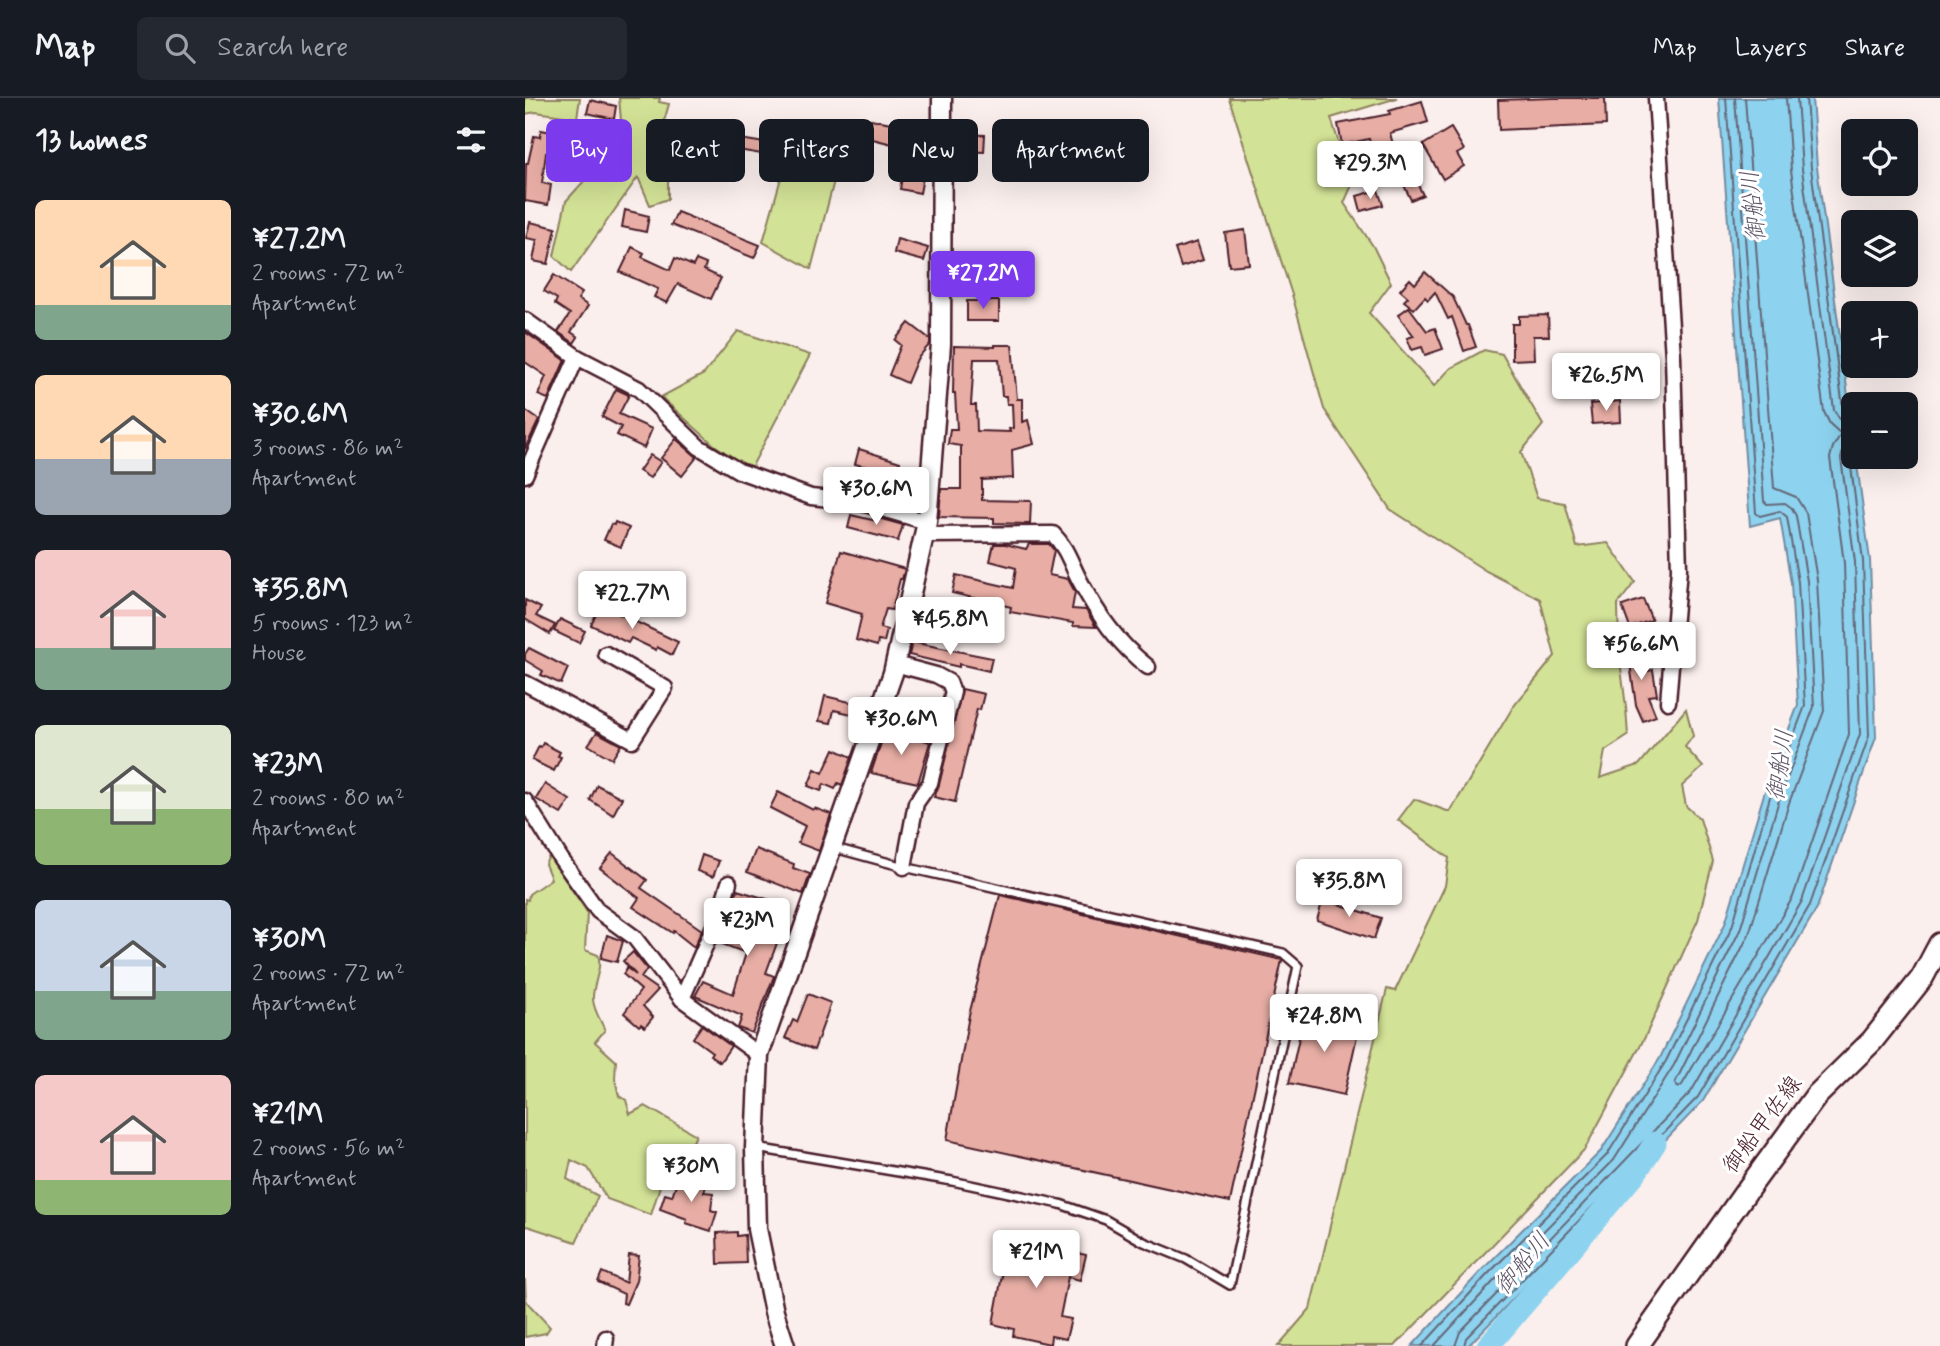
<!DOCTYPE html>
<html lang="en">
<head>
<meta charset="utf-8">
<style>
	body { margin:0; font-family:Mynerve,"Klee One",sans-serif; background:#242831; color:#f1f3f6; height:100vh; display:flex; flex-direction:column; font-size:26px; white-space:nowrap }
	* { box-sizing:border-box; margin:0 }
	p { font-size:23px; color:#9ea1a6 }
	.icon { flex:none; width:38px; height:38px; fill:none; stroke:currentColor; stroke-width:2; stroke-linecap:round; stroke-linejoin:round }
	.map { position:relative; flex:1; overflow:hidden }
	.side { display:flex; flex-direction:column; background:#171b24; width:525px }
	.side>* { flex:none }
	.guide { position:absolute; left:21px; top:21px; width:665px; height:63px; display:flex; gap:14px }
	.fabs { position:absolute; left:1316px; top:21px; display:grid; gap:14px }
	.fabs a { display:grid; place-items:center; width:77px; height:77px; border-radius:10px; background:#171b24; box-shadow:0 7px 28px #0002; font-size:35px }
	.price { position:absolute; translate:-50% -60px; padding:0 16px; border-radius:7px; background:#fff; color:#222; font-size:23px; line-height:46px; filter:drop-shadow(0 2px 4px #0008) }
	.price::after { content:''; position:absolute; left:50%; top:42px; width:21px; height:16px; margin-left:-10px; background:inherit; clip-path:polygon(0 0,100% 0,50% 100%) }
	.price.active { background:#7c3aed; color:#fff }
	ul { padding:0; list-style:none }
	li { display:flex; align-items:center; gap:21px; height:175px; padding:0 35px }
	li span { display:grid; place-items:center; flex:none; width:196px; height:140px; border-radius:10px; color:#555 }
	li>.icon { margin-inline-start:auto }
	span .icon { width:84px; height:84px; fill:#fffc; stroke-width:1 }
	li b { font-size:30px }
	h2 { display:flex; justify-content:space-between; align-items:center; height:84px; padding:0 35px; font-size:30px }
	.tag { padding:0 24px; border-radius:10px; background:#171b24; box-shadow:0 7px 28px #0002; font-size:24px; line-height:63px }
	.tag.active { background:#7c3aed; color:#fff }
	header { display:flex; align-items:center; gap:42px; box-sizing:border-box; height:98px; padding:0 35px; background:#171b24; border-bottom:2px solid #363941 }
	header strong { font-size:33px }
	nav { display:flex; gap:38px; margin-inline-start:auto; font-size:24px }
	.search { width:490px; height:63px; background:#242831; display:flex; align-items:center; gap:18px; box-sizing:border-box; padding:0 24px; border-radius:10px; color:#9ea1a6; font-size:26px }
	main { display:flex; flex:1; min-height:0 }
	.map>svg:first-child { display:block }
	.green { fill:#d2e296; stroke:#8e8060; stroke-width:2 }
	.water { fill:#8dd3ef; stroke:#728ba1; stroke-width:2 }
	.lines { fill:none; stroke-linecap:round; stroke-linejoin:round }
	.shore { stroke:#656779; stroke-width:2 }
	.river { stroke:#8dd3ef; stroke-width:23 }
	.building { fill:#e8aea5; stroke:#4a1f2b; stroke-width:2; fill-rule:evenodd }
	.service-casing { stroke:#4a1f2b; stroke-width:12 }
	.minor-casing { stroke:#4a1f2b; stroke-width:19 }
	.tertiary-casing { stroke:#4a1f2b; stroke-width:23 }
	.secondary-casing { stroke:#4a1f2b; stroke-width:26 }
	.service { stroke:#fff; stroke-width:7 }
	.minor { stroke:#fff; stroke-width:14 }
	.tertiary { stroke:#fff; stroke-width:18 }
	.secondary { stroke:#fff; stroke-width:21 }
	.labels { text-anchor:middle; dominant-baseline:central; stroke-width:6; stroke-linejoin:round; paint-order:stroke }
	.street-label { font-size:23px; fill:#4a1f2b; stroke:#fff }
	.water-label { font-size:24px; font-style:italic; fill:#5e5566; stroke:#fff }
</style>
</head>
<body>
<header>
<strong>Map</strong>
<div class="search"><svg class="icon" aria-label="search" viewBox="0 0 24 24"><circle cx="10" cy="10" r="6"/><path d="M15 15l6 6"/></svg>Search here</div>
<nav><a>Map</a><a>Layers</a><a>Share</a></nav>
</header>
<main>
<section class="side">
<h2>13 homes<svg class="icon" aria-label="filters" viewBox="0 0 24 24"><path d="M4 7h16M4 17h16"/><circle cx="9" cy="7" r="2"/><circle cx="15" cy="17" r="2"/></svg></h2>
<ul>
<li><span style="background:linear-gradient(#ffd9b3 75%,#7fa58c 0)"><svg class="icon" aria-label="home" viewBox="0 0 24 24"><path d="M3 11l9-7 9 7M6 9v11h12V9"/></svg></span><div><b>¥27.2M</b><p>2 rooms · 72 m²</p><p>Apartment</p></div></li>
<li><span style="background:linear-gradient(#ffd9b3 60%,#9aa5b1 0)"><svg class="icon" aria-label="home" viewBox="0 0 24 24"><path d="M3 11l9-7 9 7M6 9v11h12V9"/></svg></span><div><b>¥30.6M</b><p>3 rooms · 86 m²</p><p>Apartment</p></div></li>
<li><span style="background:linear-gradient(#f6c9c9 70%,#7fa58c 0)"><svg class="icon" aria-label="home" viewBox="0 0 24 24"><path d="M3 11l9-7 9 7M6 9v11h12V9"/></svg></span><div><b>¥35.8M</b><p>5 rooms · 123 m²</p><p>House</p></div></li>
<li><span style="background:linear-gradient(#dfe7d0 60%,#8fb573 0)"><svg class="icon" aria-label="home" viewBox="0 0 24 24"><path d="M3 11l9-7 9 7M6 9v11h12V9"/></svg></span><div><b>¥23M</b><p>2 rooms · 80 m²</p><p>Apartment</p></div></li>
<li><span style="background:linear-gradient(#c9d6e8 65%,#7fa58c 0)"><svg class="icon" aria-label="home" viewBox="0 0 24 24"><path d="M3 11l9-7 9 7M6 9v11h12V9"/></svg></span><div><b>¥30M</b><p>2 rooms · 72 m²</p><p>Apartment</p></div></li>
<li><span style="background:linear-gradient(#f6c9c9 75%,#8fb573 0)"><svg class="icon" aria-label="home" viewBox="0 0 24 24"><path d="M3 11l9-7 9 7M6 9v11h12V9"/></svg></span><div><b>¥21M</b><p>2 rooms · 56 m²</p><p>Apartment</p></div></li>
</ul>
</section>
<div class="map">
<svg width="1415" height="1248" viewBox="0 0 1415 1248">
	<rect width="100%" height="100%" fill="#faefed"/>
	<filter id="ink" filterUnits="userSpaceOnUse"><feTurbulence type="fractalNoise" baseFrequency=".0143" numOctaves="2"/><feDisplacementMap in="SourceGraphic" scale="14" xChannelSelector="R" yChannelSelector="G"/><feConvolveMatrix kernelMatrix="1 2 1 2 8 2 1 2 1" color-interpolation-filters="sRGB"/></filter>
	<g filter="url(#ink)">
		<g class="green">
			<path d="M0 0H55L52 20 11 14 0 16Z"/>
			<path d="M94 0H135L134 4 144 6 132 48 143 56V101L125 107 113 79 46 174 29 158 41 103 60 82 70 51 96 23Z"/>
			<path d="M704 0H872L806 20 827 87 819 105 848 148 866 185 844 215 909 288 926 270 959 252 977 256 1018 327 996 354 1012 400 1040 405 1052 449 1083 445 1110 484 1093 506 1094 555 1101 609 1103 638 1080 653 1075 680 1114 667 1161 611 1168 638 1160 649 1178 669 1157 688 1161 708 1175 721 1188 763 1173 822 1120 939 1060 1051 870 1248H753L785 1211 862 891 870 893 920 788 924 760 873 722 889 701 925 714 988 609 1030 558 1015 501 961 473 865 411 799 311 768 200Z"/>
			<path d="M266 44 316 56 286 171 238 144Z"/>
			<path d="M213 233 285 257 225 372 188 346 136 299 179 276Z"/>
			<path d="M24 758 62 814 60 852 73 857C78 870 67 887 68 901 68 911 76 923 80 932L70 944 91 963 90 981 94 998 101 1002 105 1016 120 1008 171 1037 162 1058 142 1054 138 1078 126 1117 82 1101 63 1070 46 1062 42 1081 73 1098 51 1144 2 1128 0 1129V801L3 802 4 796 26 781 20 766Z"/>
			<path d="M0 1181 1 1203 25 1229 21 1235 0 1239Z"/>
		</g>
		<path class="water" d="M1194 0H1287L1292 69 1328 335V359H1331L1345 462 1351 639 1292 810 1178 1003 943 1248H887L957 1172 1076 1053 1135 960 1200 826 1239 696 1273 607 1266 485 1255 420 1225 428Z"/>
		<g class="lines">
			<g class="shore">
				<path d="M1220 0 1249 390 1271 399 1281 415 1292 482 1299 613 1264 705 1224 836 1150 985 1153 990 1157 987 1268 799 1324 636 1319 465 1305 360 1308 349 1316 336 1305 326 1299 314 1266 72 1261 0"/>
				<path d="M1272 0 1277 71 1309 312 1316 323 1328 326"/>
				<path d="M1281 0 1286 70 1318 310 1321 316 1328 317"/>
				<path d="M897 1248 962 1177 1082 1057 1141 963 1207 829 1245 699 1280 608 1273 484 1262 419 1255 413 1235 418 1231 415 1201 0"/>
				<path d="M909 1248 969 1183 1089 1062 1149 967 1215 832 1254 702 1289 609 1282 483 1271 418 1267 410 1260 405 1242 406 1239 403 1210 0"/>
				<path d="M930 1248 935 1234 1166 994 1277 803 1335 636 1330 464 1316 360 1319 350 1328 344"/>
				<path d="M939 1248 941 1240 1173 999 1285 807 1344 638 1338 463 1325 361 1328 353"/>
			</g>
			<path class="river" d="M963 1248 1111 1074 1130 1045"/>
		</g>
		<g class="building">
			<path d="M1028 0H1080L1081 27 974 32 973 2Z"/>
			<path d="M65 2 91 8 89 21 62 15Z"/>
			<path d="M897 3 903 24 865 35 872 62 879 58 898 97 886 102 875 79 856 84 844 41 817 47 813 26 865 16 864 13Z"/>
			<path d="M346 21 381 28 382 25 404 29 400 48 405 49V65L401 64 395 95 375 91 380 61 372 60 375 48 332 37 334 24 345 26Z"/>
			<path d="M29 26 67 34 65 47 62 46 57 79 44 77 46 60 21 55 17 85 26 87 23 107 0 103 1 65H3L9 38 15 39 16 32 27 34Z"/>
			<path d="M926 30 939 52 932 56 939 68 918 81 898 47Z"/>
			<path d="M161 32 257 48 255 59 159 43Z"/>
			<path d="M434 36 460 37 459 54 433 53Z"/>
			<path d="M853 92 858 107 836 113 832 98Z"/>
			<path d="M100 112 124 118 121 134 97 129Z"/>
			<path d="M152 114 235 147 229 160 146 127Z"/>
			<path d="M5 124 31 130 23 166 8 163 12 142 1 140Z"/>
			<path d="M720 132 724 166 704 168 700 135Z"/>
			<path d="M372 141 403 150 399 163 369 155Z"/>
			<path d="M672 144 678 162 656 169 650 151Z"/>
			<path d="M107 149 119 155 117 159 145 172 150 160 168 168 171 162 181 166 179 172 196 180 186 201 153 186 142 205 129 199 133 191 95 174Z"/>
			<path d="M900 174 928 199 941 227H943L951 249 939 253 927 219 923 221 910 194 903 202 900 199 889 211 879 203 883 199 875 192 885 181 890 186Z"/>
			<path d="M29 177 57 195 53 201 63 208 46 234 53 239 49 245 33 234 45 216 30 206 32 201 19 193Z"/>
			<rect x="442" y="203" width="32" height="20"/>
			<path d="M884 209 902 233 910 230 918 251 900 257 897 249 887 252 882 240 889 238 873 217Z"/>
			<path d="M1023 217 1024 238H1008L1009 261 987 262V226H994V218Z"/>
			<path d="M384 225 405 241V246L392 261 382 285 364 277 376 247 370 242Z"/>
			<path d="M0 234 40 262 23 301 13 297 21 278 0 264Z"/>
			<path d="M470 247H487L492 301H497V324L503 322 509 346 487 352 488 380 457 382V402L506 403 505 426 469 425V420L414 419 416 391H436V348L423 346 425 331H432L430 295H428L429 248 470 249ZM449 261H474L477 298H481L482 306H487L488 330 484 331 485 334 452 333 451 307H446Z"/>
			<path d="M91 291 104 297 94 316 127 331 119 350 92 337 96 329 77 319Z"/>
			<path d="M1095 303 1096 324 1067 326 1065 306Z"/>
			<path d="M0 312 14 322 0 351Z"/>
			<path d="M151 341 172 359 157 378 136 360Z"/>
			<path d="M334 351 375 364 373 373 394 378 389 406 373 403 376 392 339 381 342 369 330 366Z"/>
			<path d="M125 357 136 364 125 380 114 373Z"/>
			<path d="M326 417 352 423 353 420 378 427 373 443 323 430Z"/>
			<path d="M90 424 104 430 96 449 79 442 86 426 89 427Z"/>
			<path d="M469 446H480L501 451 504 446H524L529 452 524 477 543 481 550 494 547 511 561 512 571 529 548 528V525L485 514 486 509 427 495 431 477 488 490 491 470 465 463Z"/>
			<path d="M316 453 380 471 377 481H375L367 512 361 511 355 530 362 532 359 544 353 543 352 548 331 542 337 516 300 505Z"/>
			<path d="M1118 501 1127 522 1105 530 1097 508Z"/>
			<path d="M0 502 16 510 11 518 30 527 25 536 0 521Z"/>
			<path d="M410 508 430 511 427 528 407 524Z"/>
			<path d="M82 510 153 544 147 557 132 549 131 552 106 540 103 545 66 527 73 512 79 515Z"/>
			<path d="M35 521 60 533 54 545 29 533Z"/>
			<path d="M387 544 467 560 464 573 434 566V569L384 557Z"/>
			<path d="M1112 545 1118 574 1128 572 1132 597 1123 598 1131 618 1118 623 1111 607 1105 566H1101L1097 548Z"/>
			<path d="M4 550 43 570 36 586 16 577 18 573 0 562V556Z"/>
			<path d="M437 591 459 596 455 612 452 611 430 704 409 699 414 687Z"/>
			<path d="M300 598 333 606 331 617 309 612 306 625 294 623Z"/>
			<path d="M361 630 405 644 393 685 346 675Z"/>
			<path d="M72 634 96 647 87 661 63 647Z"/>
			<path d="M18 645 35 654 33 658 36 659 29 673 7 662 14 648 16 649Z"/>
			<path d="M309 651 327 659 317 687 313 685 310 691 299 686 296 693 283 688 290 671 298 675Z"/>
			<path d="M20 686 45 702 36 716 11 701Z"/>
			<path d="M72 687 97 700 88 717 65 702Z"/>
			<path d="M253 694 288 712 289 710 306 716 294 753 273 745 280 728 245 710Z"/>
			<path d="M231 751 269 766 268 770 285 776 278 796 222 774Z"/>
			<path d="M87 755 122 782 116 790 177 832 169 849 149 833 148 835 108 809 114 800 75 770Z"/>
			<path d="M177 757 194 763 188 779 172 773Z"/>
			<path d="M212 792 245 802 244 805 254 808 243 841 252 845 241 875 249 878 227 935 213 930 217 918 170 898 178 883 208 896 221 855 192 844Z"/>
			<path d="M475 797 757 862 705 1104 422 1042 444 917Z"/>
			<path d="M798 801 856 820 849 841 792 822Z"/>
			<path d="M82 837 98 843 92 864 76 860Z"/>
			<path d="M108 854 122 871 116 880 133 892 118 908 128 919 120 929 116 926 114 928 99 915 116 892 98 876 102 870 111 877 98 863Z"/>
			<path d="M283 896 306 905 289 952 260 940 268 922 272 924Z"/>
			<path d="M784 915 830 925 828 937 832 938 819 997 764 985 777 926 781 927Z"/>
			<path d="M177 927 206 948 195 964 185 957 187 954 168 940Z"/>
			<path d="M158 1080 182 1085 179 1094 188 1095 186 1112 192 1114 186 1133 161 1125 162 1121 135 1111 140 1096 147 1098 151 1086 155 1087Z"/>
			<path d="M212 1134V1138L220 1137 221 1165 193 1166 192 1135Z"/>
			<path d="M484 1140 561 1157 555 1182 543 1179 535 1219 546 1221 541 1241 526 1238 525 1246 488 1238 489 1231 468 1226Z"/>
			<path d="M104 1157 114 1158 111 1183 101 1206 98 1205 99 1196 73 1184 77 1174 101 1185Z"/>
		</g>
		<g class="lines">
			<defs>
				<path id="service" d="M231 1050 427 1083 535 1106 581 1122 619 1144 661 1161 705 1187 773 868 758 855 379 769 306 749"/>
				<g id="minor">
					<path d="M1131 0 1148 259 1154 471 1143 604"/>
					<path d="M0 222 52 259 114 291 174 349 214 373 286 399 333 404 402 424"/>
					<path d="M0 377 52 259"/>
					<path d="M400 437 528 436C542 450 546 466 555 483 573 517 593 546 623 569"/>
					<path d="M370 566 411 577 424 584 428 594 405 685 391 705 379 769"/>
					<path d="M0 585 107 642 140 590 81 556"/>
					<path d="M0 703 36 761 73 813 109 839 157 901 234 957"/>
					<path d="M157 901 195 814 204 785"/>
					<path d="M80 1248 81 1240"/>
				</g>
				<path id="tertiary" d="M260 1248 249 1214 232 1131 230 1050 234 957 368 575 402 424 416 246 417 0"/>
				<path id="secondary" d="M1112 1248 1220 1095 1291 998 1347 943 1397 880 1415 846"/>
			</defs>
			<use href="#service" class="service-casing"/>
			<use href="#minor" class="minor-casing"/>
			<use href="#tertiary" class="tertiary-casing"/>
			<use href="#secondary" class="secondary-casing"/>
			<use href="#service" class="service"/>
			<use href="#minor" class="minor"/>
			<use href="#tertiary" class="tertiary"/>
			<use href="#secondary" class="secondary"/>
		</g>
	</g>
	<g class="labels">
		<g class="street-label">
			<text transform="translate(1238 1027) rotate(-53)">御船甲佐線</text>
		</g>
		<g class="water-label">
			<text transform="translate(1229 108) rotate(-96)">御船川</text>
			<text transform="translate(1256 667) rotate(-82)">御船川</text>
			<text transform="translate(998 1166) rotate(-50)">御船川</text>
		</g>
	</g>
</svg>
<div class="fabs">
<a><svg class="icon" aria-label="locate" viewBox="0 0 24 24"><circle cx="12" cy="12" r="6"/><path d="M12 2v4M12 18v4M2 12h4M18 12h4"/></svg></a>
<a><svg class="icon" aria-label="layers" viewBox="0 0 24 24"><path d="M12 4l9 5-9 5-9-5zM3 14l9 5 9-5"/></svg></a>
<a>+</a>
<a>−</a>
</div>
<b class="price" style="left:845px;top:103px">¥29.3M</b>
<b class="price active" style="left:458px;top:213px">¥27.2M</b>
<b class="price" style="left:1081px;top:315px">¥26.5M</b>
<b class="price" style="left:351px;top:429px">¥30.6M</b>
<b class="price" style="left:107px;top:533px">¥22.7M</b>
<b class="price" style="left:425px;top:559px">¥45.8M</b>
<b class="price" style="left:1116px;top:584px">¥56.6M</b>
<b class="price" style="left:376px;top:659px">¥30.6M</b>
<b class="price" style="left:824px;top:821px">¥35.8M</b>
<b class="price" style="left:222px;top:860px">¥23M</b>
<b class="price" style="left:799px;top:956px">¥24.8M</b>
<b class="price" style="left:166px;top:1106px">¥30M</b>
<b class="price" style="left:511px;top:1192px">¥21M</b>
<div class="guide">
<a class="tag active">Buy</a>
<a class="tag">Rent</a>
<a class="tag">Filters</a>
<a class="tag">New</a>
<a class="tag">Apartment</a>
</div>
</div>
</main>
</body>
</html>
